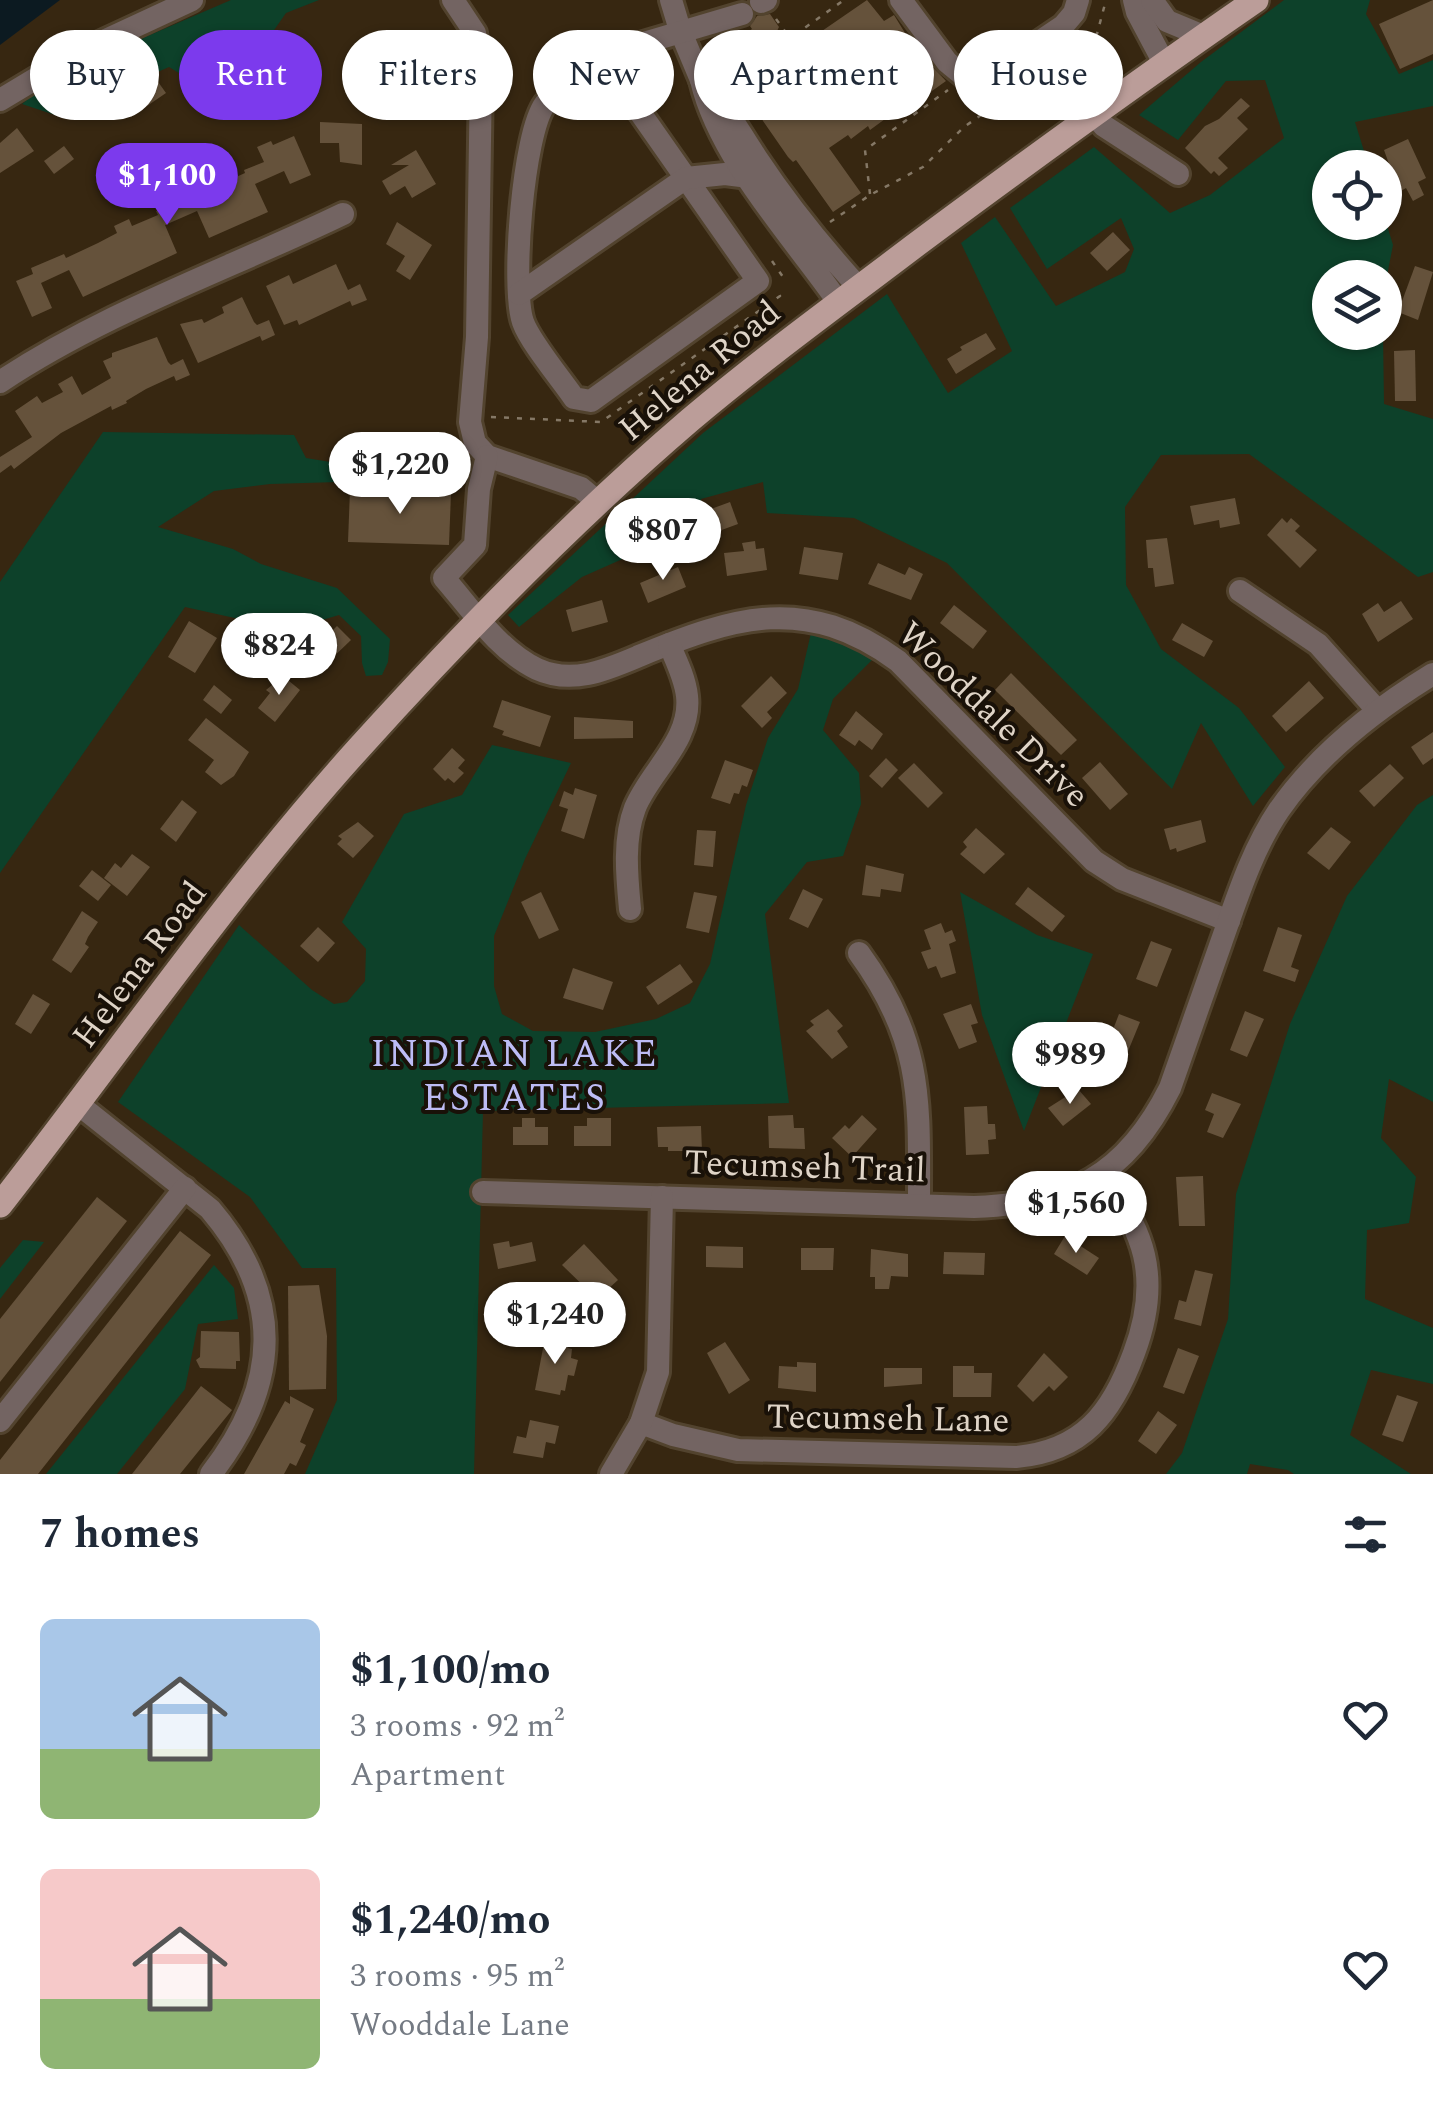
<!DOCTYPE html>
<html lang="en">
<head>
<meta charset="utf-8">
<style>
	body { margin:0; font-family:Spectral,serif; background:#f2f2f3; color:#1f2937; height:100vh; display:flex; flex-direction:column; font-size:38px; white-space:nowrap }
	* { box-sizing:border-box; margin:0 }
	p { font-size:32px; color:#747a83 }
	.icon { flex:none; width:55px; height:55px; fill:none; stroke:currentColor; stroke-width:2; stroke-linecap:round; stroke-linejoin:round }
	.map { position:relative; height:1474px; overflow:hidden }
	.side { display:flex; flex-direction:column; background:#fff; flex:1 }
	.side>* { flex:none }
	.guide { position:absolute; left:30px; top:30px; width:1375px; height:90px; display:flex; gap:20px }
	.buttons { position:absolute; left:1312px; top:150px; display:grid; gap:20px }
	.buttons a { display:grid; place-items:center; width:90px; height:90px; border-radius:50%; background:#fff; box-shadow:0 2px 8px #0004; font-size:50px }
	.price { position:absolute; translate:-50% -85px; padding:0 22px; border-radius:35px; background:#fff; color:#222; font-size:32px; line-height:65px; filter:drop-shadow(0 2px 5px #0008) }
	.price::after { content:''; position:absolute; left:50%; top:60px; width:30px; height:22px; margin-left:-15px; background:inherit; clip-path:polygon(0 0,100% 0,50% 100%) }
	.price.selected { background:#7c3aed; color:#fff }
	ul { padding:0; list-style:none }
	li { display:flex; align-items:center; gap:30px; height:250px; padding:0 40px }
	li span { display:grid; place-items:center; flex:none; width:280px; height:200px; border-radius:15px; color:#555 }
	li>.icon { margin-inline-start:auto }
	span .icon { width:120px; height:120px; fill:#fffc; stroke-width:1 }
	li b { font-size:42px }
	h2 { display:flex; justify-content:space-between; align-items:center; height:120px; padding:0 40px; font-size:42px }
	.tag { padding:0 35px; border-radius:45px; background:#fff; box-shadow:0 2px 8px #0004; font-size:35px; line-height:90px }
	.tag.selected { background:#7c3aed; color:#fff }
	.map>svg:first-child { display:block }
	.green { fill:#0d412a }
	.water { fill:#0c1a21 }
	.building { fill:#65523b }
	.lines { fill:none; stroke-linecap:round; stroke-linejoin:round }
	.minor-casing { stroke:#52432e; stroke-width:28 }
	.major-casing { stroke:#52432e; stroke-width:30 }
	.path { stroke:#857866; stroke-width:2.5; stroke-dasharray:5 8; stroke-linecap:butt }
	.minor { stroke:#736462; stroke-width:22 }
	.major { stroke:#bb9d99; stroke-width:25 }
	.labels { text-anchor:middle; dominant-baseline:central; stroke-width:8; stroke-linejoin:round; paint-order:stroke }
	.street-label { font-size:35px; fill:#dfd4c7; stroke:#191108 }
	.neighbourhood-label { font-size:38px; letter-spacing:2.5px; fill:#bdbcf5; stroke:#191108 }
</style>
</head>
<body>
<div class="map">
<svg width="1433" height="1474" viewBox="0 0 1433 1474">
	<rect width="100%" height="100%" fill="#372711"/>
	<g class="green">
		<path d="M231 0H319L286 13 265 43 197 84 169 67 58 116 22 104 57 75Z"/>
		<path d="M1284 0H1370L1366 14 1399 74 1433 60V106L1355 122 1369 167 1330 168V222H1385V219L1393 245 1385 286V278H1330V332L1383 333 1384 404 1433 419V572L1418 577 1249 454 1161 455 1125 507 1126 585 1161 649 1239 708 1285 767 1253 806 1201 723 1172 789 947 563 854 518 767 513 763 482 701 499 700 532 672 537 582 577 519 627 508 615 703 433 887 294 948 393 1012 351 961 243 995 217 1056 306 1125 272 1134 249 1121 218 1047 269 1010 208 1094 147 1170 213 1210 195 1284 138 1265 80 1226 81 1178 140 1139 115 1201 62Z"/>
		<path d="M103 432 294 435 306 458 367 468 373 481 270 484 214 491 158 527 233 549 261 564 337 588 390 639 388 662 382 675 366 676 362 663 361 636 339 615 289 630 185 607 0 873V582Z"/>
		<path d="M811 633 844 639 872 660 833 699 823 730 859 773 861 804 843 856 807 862 765 914 789 1103 483 1111 474 1474H305L337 1400 336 1268H302L250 1197 118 1102 239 925 312 990 334 1004 347 1002 365 981 366 949 342 922 404 814 462 795 492 745 571 763 525 859 494 936V986L502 1014 533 1031 595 1032 656 1019 690 1003 710 964 746 805 768 738 798 689Z"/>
		<path d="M1433 795V1102L1389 1079 1381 1138 1416 1177 1409 1223 1367 1230 1365 1299 1433 1328V1384L1371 1370 1350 1435 1411 1474H1294L1288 1470 1250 1464 1247 1474H1166L1182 1453 1228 1319 1236 1194 1290 1024 1347 896 1417 805Z"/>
		<path d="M960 892 1037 935 1093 954 1024 1131 982 1015Z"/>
		<path d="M23 1240 44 1242 0 1299V1268Z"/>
		<path d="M214 1265 234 1288 238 1319 198 1324 185 1389 117 1474H46Z"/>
	</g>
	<path class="water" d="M0 0H60L0 45Z"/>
	<g class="building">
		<path d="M867 0 884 21 894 15 921 59 924 58 946 81 925 96 922 92 870 130 868 126 851 139 848 135 829 148 861 193 833 212 796 160 793 162 788 157 716 53 752 29 750 26 757 16 770 14 779 27 776 33 790 53Z"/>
		<path d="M1433 0V54L1400 69 1379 24Z"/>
		<path d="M156 79 166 93 131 117 122 102Z"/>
		<path d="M1241 98 1250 106 1237 118 1248 129 1218 158 1228 168 1219 176 1214 171 1211 174 1185 148 1205 126 1219 119Z"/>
		<path d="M320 122 362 124V165L340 162 339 143H320Z"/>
		<path d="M17 128 34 151 0 173V143Z"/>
		<path d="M294 136 311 175 290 184 284 171 255 184 268 212 209 238 197 211 165 225 177 253 175 254 83 297 69 270 41 283 52 308 32 317 16 281 33 274 31 268 64 254 66 258 98 243 117 233 114 226 129 219 132 226 158 215 156 211 177 201 173 192 188 185 191 192 212 183 214 187 245 173 244 170 264 162 257 147 271 141 273 145Z"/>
		<path d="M1408 139 1426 178 1418 182 1424 195 1413 201 1406 188 1399 192 1384 150Z"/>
		<path d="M64 146 74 159 54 174 44 161Z"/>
		<path d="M416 150 436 184 412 198 405 186 390 195 382 181 409 165H391Z"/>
		<path d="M397 222 432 245 410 280 396 271 405 256 386 244Z"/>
		<path d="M1113 232 1130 250 1107 271 1090 253Z"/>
		<path d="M336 264 348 290 360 284 367 300 352 306 350 301 299 325 297 320 284 325 266 286 289 275 293 284Z"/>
		<path d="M1415 266 1433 272 1418 320 1398 312Z"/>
		<path d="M242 297 254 322 257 325 269 320 275 335 262 341 260 336 198 363 180 324 202 319 204 323 224 313 222 307Z"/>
		<path d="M986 333 996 349 956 374 947 359 962 350 960 347Z"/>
		<path d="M157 337 168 362 171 365 183 359 190 375 176 381 174 376 146 389 126 401 127 403 112 410 111 406 61 433 14 469 11 465 0 473V457L32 437 15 411 37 396 42 403 63 392 58 384 72 376 82 395 111 378 103 361 112 357V353Z"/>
		<path d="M1415 350 1416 401H1395L1394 351Z"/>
		<path d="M350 490 451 493 449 545 348 542Z"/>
		<path d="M1235 498 1240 524 1220 528 1219 520 1194 525 1190 506Z"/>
		<path d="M730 502 738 524 719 531 711 509Z"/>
		<path d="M1282 518 1287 523 1291 518 1300 526 1295 531 1317 550 1300 568 1267 535Z"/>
		<path d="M1167 538 1174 584 1155 587 1153 568H1148L1146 540Z"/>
		<path d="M755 541 756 549 764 548 767 570 727 576 724 553 744 551 742 543Z"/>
		<path d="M804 547 843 553 838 580 799 574Z"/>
		<path d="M667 563 671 570 678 567 686 587 648 603 640 583 659 575 656 568Z"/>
		<path d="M878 563 905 575 909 567 923 574 911 600 868 584Z"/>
		<path d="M602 600 608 622 572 632 566 610Z"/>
		<path d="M1401 601 1413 619 1378 642 1362 614 1378 603 1384 612Z"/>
		<path d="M954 605 987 631 973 649 940 623Z"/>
		<path d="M189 621 217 638 195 673 168 657Z"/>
		<path d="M1182 623 1213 641 1204 657 1172 640Z"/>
		<path d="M337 626 351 640 326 664 313 650Z"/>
		<path d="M1011 673 1077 740 1061 755 995 690Z"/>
		<path d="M283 676 300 690 275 722 258 708 270 693 266 690Z"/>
		<path d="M771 676 787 693 767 712 772 718 762 728 741 706Z"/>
		<path d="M1309 681 1324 698 1286 732 1272 716Z"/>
		<path d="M214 685 232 700 221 714 203 700Z"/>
		<path d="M502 700 551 716 540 747 502 735 504 731 493 727Z"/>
		<path d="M856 711 883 734 872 750 859 740 855 746 839 735Z"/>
		<path d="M574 717 633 721V738L574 739Z"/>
		<path d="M206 718 249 752 234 776 221 785 205 772 214 760 188 740Z"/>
		<path d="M1433 732V758L1423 765 1411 747Z"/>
		<path d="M452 748 465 760 458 768 464 773 454 783 448 778 445 781 433 769Z"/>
		<path d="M886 758 898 770 882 788 869 776Z"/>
		<path d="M725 760 753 770 747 787 742 785 739 794 734 793 730 804 711 798Z"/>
		<path d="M1100 762 1128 794 1110 810 1082 778Z"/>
		<path d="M914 763 943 793 928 808 898 778Z"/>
		<path d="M1390 764 1404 778 1374 807 1359 791Z"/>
		<path d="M575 788 597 795 584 839 561 831 568 809 559 806 564 791 573 795Z"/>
		<path d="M182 800 197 812 176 842 160 829Z"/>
		<path d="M1201 820 1206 842 1177 852 1176 848 1170 850 1164 829Z"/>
		<path d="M358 822 374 836 353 858 337 844 342 839 338 836Z"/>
		<path d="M1331 827 1351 842 1329 870 1307 853Z"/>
		<path d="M976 828 1005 854 984 874 960 854 967 847 963 842Z"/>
		<path d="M697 830 716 831 713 867 694 865Z"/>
		<path d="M132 854 150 867 127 896 104 878 115 863 121 868Z"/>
		<path d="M866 865 904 874 901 892 881 889 880 897 862 895Z"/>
		<path d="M92 870 111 885 98 901 79 886Z"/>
		<path d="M1028 887 1065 916 1052 932 1015 904Z"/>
		<path d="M803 889 823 899 808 928 789 919Z"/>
		<path d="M541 892 559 930 539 939 521 902Z"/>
		<path d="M694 892 717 896 709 933 686 928Z"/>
		<path d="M82 911 98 922 88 937 85 944 89 947 71 973 52 960Z"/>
		<path d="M941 923 945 933 952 930 956 941 949 944 956 973 941 978 936 966 928 969 921 952 931 949 924 930Z"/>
		<path d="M318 927 335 943 318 962 300 946Z"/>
		<path d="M1278 927 1302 935 1291 967 1299 970 1295 982 1263 971Z"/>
		<path d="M1151 941 1172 949 1157 987 1136 979Z"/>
		<path d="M680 964 693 982 658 1005 646 987Z"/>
		<path d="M573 968 613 982 603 1010 563 998Z"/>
		<path d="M33 994 50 1004 31 1034 15 1024Z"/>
		<path d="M971 1004 978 1023 971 1025 977 1042 959 1049 943 1014Z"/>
		<path d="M828 1009 843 1026 837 1031 848 1047 832 1059 806 1031 814 1025 810 1021Z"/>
		<path d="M1245 1011 1264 1019 1247 1057 1230 1050Z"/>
		<path d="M1119 1014 1140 1022 1124 1061 1104 1053Z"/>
		<path d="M1078 1089 1091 1104 1063 1126 1048 1108Z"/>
		<path d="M1212 1093 1241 1104 1223 1138 1207 1132 1214 1114 1205 1110Z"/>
		<path d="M987 1106 988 1124H995L996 1139 988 1140 989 1154 966 1155 964 1107Z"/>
		<path d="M793 1115 794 1128H804L805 1149 769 1148 768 1116Z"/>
		<path d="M862 1115 877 1129 852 1157 832 1138 845 1125 849 1129Z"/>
		<path d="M522 1118H535V1127H548V1145H513V1127H522Z"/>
		<path d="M587 1118H611V1146H574V1126H587Z"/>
		<path d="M701 1126 702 1151H668V1147H658L657 1127Z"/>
		<path d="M1203 1176 1205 1226H1179L1176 1177Z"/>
		<path d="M97 1197 127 1221 0 1382V1319Z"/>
		<path d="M180 1231 211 1255 38 1474H0V1460Z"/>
		<path d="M1065 1236 1099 1258 1087 1275 1054 1254Z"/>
		<path d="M509 1241 510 1247 532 1242 536 1261 498 1269 493 1244Z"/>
		<path d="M584 1244 618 1280 597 1299 562 1265Z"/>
		<path d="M706 1246 743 1247V1268L706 1267Z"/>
		<path d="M801 1248H834L833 1270H801Z"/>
		<path d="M871 1249 908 1254V1277L891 1276 889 1289H875V1277H870Z"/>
		<path d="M944 1252 985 1253 984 1275 943 1274Z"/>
		<path d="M1195 1270 1213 1274 1201 1326 1174 1319 1179 1300 1186 1302Z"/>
		<path d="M319 1285 327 1336 326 1389 289 1390 288 1286Z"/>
		<path d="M510 1328H525V1347L510 1346Z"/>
		<path d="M201 1331 239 1332 240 1361H236V1369L200 1368 196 1360 200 1357Z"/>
		<path d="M545 1338 569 1343 568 1348 572 1349 571 1358 578 1360 574 1376 568 1375 565 1391 561 1390 560 1395 535 1390Z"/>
		<path d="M725 1342 750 1380 729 1394 707 1353Z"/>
		<path d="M1178 1348 1199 1356 1184 1394 1163 1387Z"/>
		<path d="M1044 1353 1068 1377 1054 1391 1049 1386 1033 1402 1017 1386Z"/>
		<path d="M797 1362 816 1363V1392L778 1388 779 1366 797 1367Z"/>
		<path d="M953 1366H974V1373H992L991 1397H953Z"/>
		<path d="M884 1368H922V1384L884 1387Z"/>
		<path d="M201 1386 232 1410 180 1474H132Z"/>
		<path d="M1397 1395 1418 1402 1403 1442 1382 1435Z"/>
		<path d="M290 1396 314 1409 300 1442 306 1445 296 1466 290 1463 284 1474H244L285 1401 290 1404Z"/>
		<path d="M1158 1411 1177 1425 1156 1454 1138 1441Z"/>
		<path d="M530 1420 559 1426 555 1444 546 1442 543 1458 513 1453 517 1436 526 1438Z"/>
	</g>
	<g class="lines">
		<defs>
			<g id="minor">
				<path d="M453 0 475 33 481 76 477 337 470 422 475 443 487 456 581 488 599 503"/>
				<path d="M671 0 680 30 701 80"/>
				<path d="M901 0 947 62 975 85 1063 26 1074 13 1078 0"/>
				<path d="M1134 0 1137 12 1164 63"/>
				<path d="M1152 0 1167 21 1203 36"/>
				<path d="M761 2 766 0"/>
				<path d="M604 61 758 281 591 401 574 398C561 379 530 342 523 322 511 287 523 133 545 104 557 88 602 63 620 50L742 14"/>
				<path d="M0 100 80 52 192 0"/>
				<path d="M1093 114 1104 126 1178 174"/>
				<path d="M519 294 686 178 725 174 749 177"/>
				<path d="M839 303C793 237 719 158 701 80 724 103 738 130 756 157 787 204 821 246 859 288"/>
				<path d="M0 382C105 312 229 269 343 214"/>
				<path d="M487 456 479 489 475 545 444 578C471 609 499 651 537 669 572 685 606 670 639 656 736 616 806 594 898 661L1094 861 1122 879 1229 921"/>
				<path d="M1240 591 1318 644 1377 710"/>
				<path d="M630 909C627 877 623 839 635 808 650 771 692 740 687 696 685 678 676 660 669 644"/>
				<path d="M859 953C924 1042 919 1101 919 1205"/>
				<path d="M78 1104 210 1209C285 1297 280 1385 211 1474"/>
				<path d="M483 1192 974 1207C1070 1204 1126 1176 1170 1088 1187 1040 1204 991 1221 943 1237 898 1252 850 1279 810 1319 753 1374 710 1433 674"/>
				<path d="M0 1421 185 1188"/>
				<path d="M641 1423 673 1435 738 1450 1016 1457C1083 1451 1112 1413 1134 1353 1146 1321 1152 1289 1144 1255 1137 1225 1119 1199 1104 1172"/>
				<path d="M611 1474 641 1423 658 1372 662 1197"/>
			</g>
			<path id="major" d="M0 1205C119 1053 229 892 359 748 463 633 572 521 690 420 762 359 838 304 913 247 1026 163 1140 80 1256 0"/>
		</defs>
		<use href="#minor" class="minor-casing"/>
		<use href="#major" class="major-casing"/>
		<g class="path">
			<path d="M776 19 787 34H796L844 0"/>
			<path d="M641 84 671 64"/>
			<path d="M870 194 865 150 948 90"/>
			<path d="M830 222 870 195 923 167 964 127 1097 34 1106 0"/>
			<path d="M772 261 783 277 779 281"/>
			<path d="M491 417 601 422 780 296 776 290"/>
		</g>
		<use href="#minor" class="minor"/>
		<use href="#major" class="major"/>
	</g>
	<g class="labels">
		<g class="street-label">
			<text transform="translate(700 371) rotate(-40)">Helena Road</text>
			<text transform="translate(993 715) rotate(44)">Wooddale Drive</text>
			<text transform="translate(140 965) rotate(-53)">Helena Road</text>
			<text transform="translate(805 1167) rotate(2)">Tecumseh Trail</text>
			<text transform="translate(888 1419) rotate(1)">Tecumseh Lane</text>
		</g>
		<g class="neighbourhood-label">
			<text x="515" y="1055">INDIAN LAKE<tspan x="515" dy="44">ESTATES</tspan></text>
		</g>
	</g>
</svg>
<div class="buttons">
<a><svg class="icon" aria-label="locate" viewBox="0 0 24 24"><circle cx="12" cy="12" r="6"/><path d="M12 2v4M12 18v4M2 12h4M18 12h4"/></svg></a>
<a><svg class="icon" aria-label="layers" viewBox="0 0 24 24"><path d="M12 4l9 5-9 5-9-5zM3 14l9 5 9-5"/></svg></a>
</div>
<b class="price selected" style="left:167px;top:228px">$1,100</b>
<b class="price" style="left:400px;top:517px">$1,220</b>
<b class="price" style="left:663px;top:583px">$807</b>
<b class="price" style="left:279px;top:698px">$824</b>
<b class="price" style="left:1070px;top:1107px">$989</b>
<b class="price" style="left:1076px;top:1256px">$1,560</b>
<b class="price" style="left:555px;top:1367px">$1,240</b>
<div class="guide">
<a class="tag">Buy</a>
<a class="tag selected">Rent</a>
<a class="tag">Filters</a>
<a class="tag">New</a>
<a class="tag">Apartment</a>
<a class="tag">House</a>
</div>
</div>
<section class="side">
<h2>7 homes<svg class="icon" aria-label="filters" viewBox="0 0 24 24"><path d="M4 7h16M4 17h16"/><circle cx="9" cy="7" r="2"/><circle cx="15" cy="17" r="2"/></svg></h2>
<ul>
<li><span style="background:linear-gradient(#a9c7e8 65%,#8fb573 0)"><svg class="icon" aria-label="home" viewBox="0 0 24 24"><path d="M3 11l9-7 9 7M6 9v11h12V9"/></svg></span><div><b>$1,100/mo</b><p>3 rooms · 92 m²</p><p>Apartment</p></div><svg class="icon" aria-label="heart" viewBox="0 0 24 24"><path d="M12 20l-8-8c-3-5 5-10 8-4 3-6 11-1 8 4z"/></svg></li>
<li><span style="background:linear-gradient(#f6c9c9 65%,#8fb573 0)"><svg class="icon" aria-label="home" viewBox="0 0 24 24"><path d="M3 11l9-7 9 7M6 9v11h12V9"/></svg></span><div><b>$1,240/mo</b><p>3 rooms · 95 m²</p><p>Wooddale Lane</p></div><svg class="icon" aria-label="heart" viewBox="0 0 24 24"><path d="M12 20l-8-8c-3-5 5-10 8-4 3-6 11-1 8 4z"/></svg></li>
</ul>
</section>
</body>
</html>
